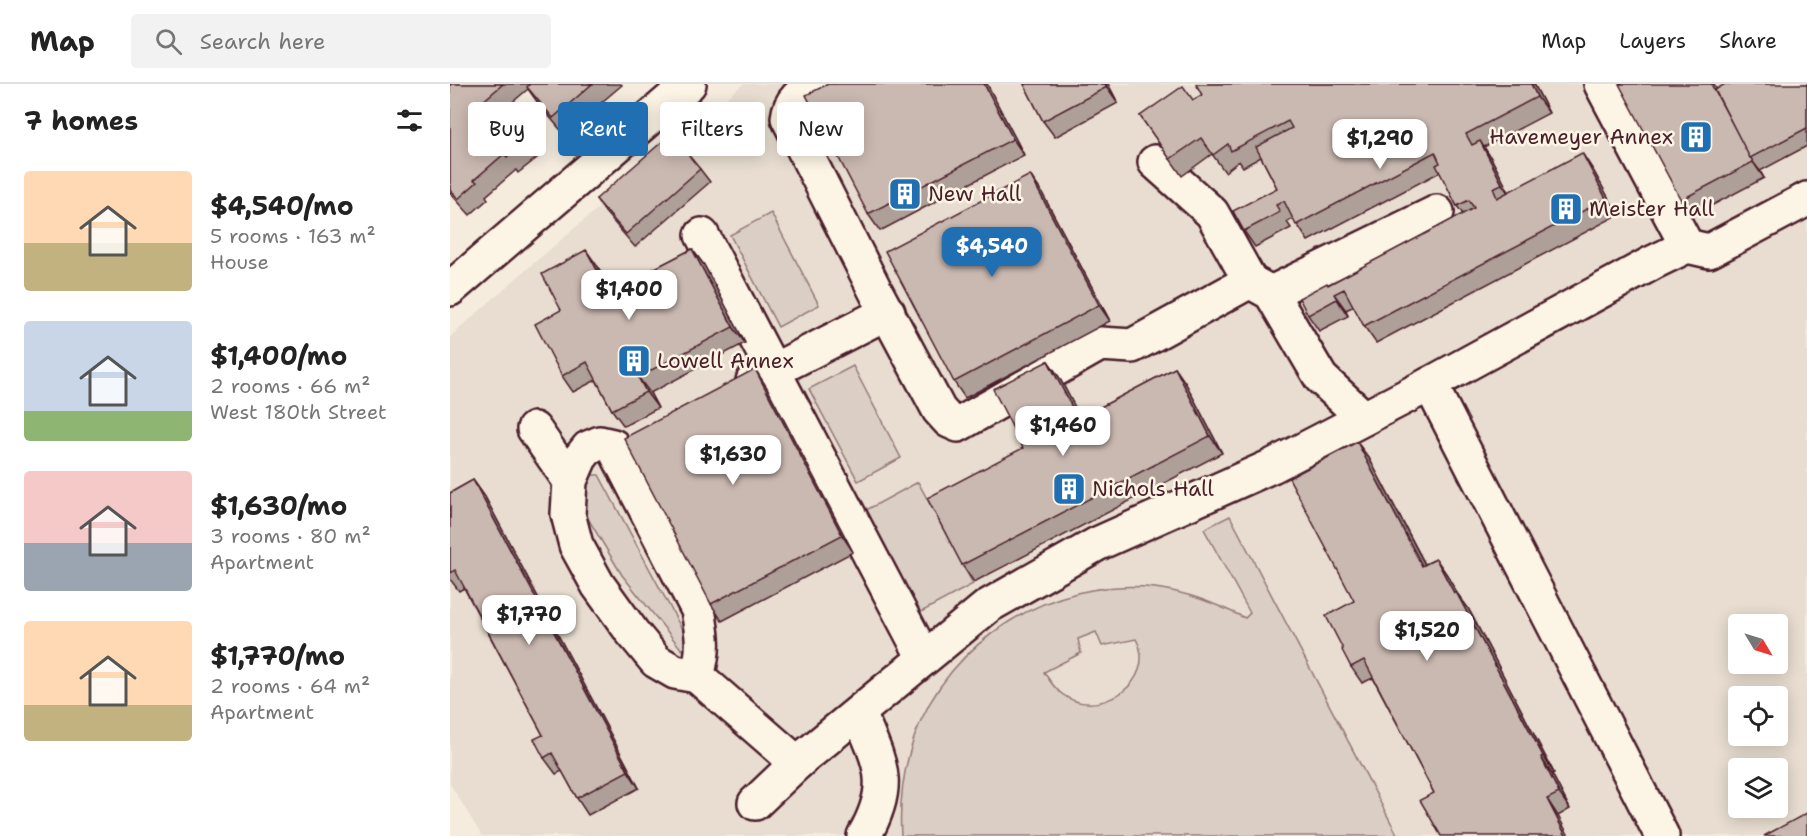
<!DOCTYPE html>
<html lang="en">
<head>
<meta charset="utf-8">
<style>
	body { margin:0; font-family:"Shantell Sans",sans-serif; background:#f2f2f2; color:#222; height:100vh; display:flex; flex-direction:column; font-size:22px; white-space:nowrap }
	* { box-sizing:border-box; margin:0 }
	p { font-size:20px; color:#767676 }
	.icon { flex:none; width:33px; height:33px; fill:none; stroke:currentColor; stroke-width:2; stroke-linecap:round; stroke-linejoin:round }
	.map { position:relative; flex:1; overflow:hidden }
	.details { display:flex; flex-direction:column; background:#fff; width:450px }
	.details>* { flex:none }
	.banner { position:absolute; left:18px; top:18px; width:570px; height:54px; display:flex; gap:12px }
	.needle { width:39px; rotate:128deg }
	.fabs { position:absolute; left:1278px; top:530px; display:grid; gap:12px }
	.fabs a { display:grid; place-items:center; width:60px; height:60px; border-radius:6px; background:#fff; box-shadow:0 3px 15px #0003; font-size:30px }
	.price { position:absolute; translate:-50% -51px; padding:0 14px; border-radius:12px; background:#fff; color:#222; font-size:20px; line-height:39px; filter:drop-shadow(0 2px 3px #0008) }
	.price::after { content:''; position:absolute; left:50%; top:36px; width:18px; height:14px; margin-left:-9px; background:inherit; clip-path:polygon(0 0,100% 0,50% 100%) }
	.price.selected { background:#1f6fb2; color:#fff }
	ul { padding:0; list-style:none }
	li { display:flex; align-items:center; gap:18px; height:150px; padding:0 24px }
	li span { display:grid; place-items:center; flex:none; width:168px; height:120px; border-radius:6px; color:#555 }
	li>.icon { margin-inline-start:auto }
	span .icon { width:72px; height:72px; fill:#fffc; stroke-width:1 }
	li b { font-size:26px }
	h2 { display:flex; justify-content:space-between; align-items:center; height:72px; padding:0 24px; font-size:26px }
	.chip { padding:0 21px; border-radius:6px; background:#fff; box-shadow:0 3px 15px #0003; font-size:21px; line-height:54px }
	.chip.selected { background:#1f6fb2; color:#fff }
	header { display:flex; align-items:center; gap:36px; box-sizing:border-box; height:84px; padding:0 30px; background:#fff; border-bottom:2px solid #e0e0e0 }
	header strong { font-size:28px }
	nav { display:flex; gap:33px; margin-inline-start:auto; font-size:21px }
	.search { width:420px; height:54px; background:#f2f2f2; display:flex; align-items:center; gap:15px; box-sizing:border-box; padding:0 21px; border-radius:6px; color:#767676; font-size:22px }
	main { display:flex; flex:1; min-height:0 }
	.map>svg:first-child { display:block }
	.built { fill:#e8ddd0; fill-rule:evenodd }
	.green { fill:#dbcec4; stroke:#927678; stroke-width:1.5; fill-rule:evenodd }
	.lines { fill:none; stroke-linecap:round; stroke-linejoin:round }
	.minor-casing { stroke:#4a1f2b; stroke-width:38 }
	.minor { stroke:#fcf5e5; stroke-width:33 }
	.wall { fill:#ae9f98; stroke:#4a1f2b; stroke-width:1.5 }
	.shaded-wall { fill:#8d827c; stroke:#4a1f2b; stroke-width:1.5 }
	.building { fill:#cab9b1; stroke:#4a1f2b; stroke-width:1.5 }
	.labels { text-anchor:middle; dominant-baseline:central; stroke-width:5; stroke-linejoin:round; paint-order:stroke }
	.poi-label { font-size:21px; fill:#4a1f2b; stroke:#fcf5e5; text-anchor:start }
</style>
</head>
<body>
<header>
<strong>Map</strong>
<div class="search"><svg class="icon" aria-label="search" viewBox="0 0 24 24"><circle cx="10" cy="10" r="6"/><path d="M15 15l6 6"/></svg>Search here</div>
<nav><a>Map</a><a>Layers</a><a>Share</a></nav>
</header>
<main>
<section class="details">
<h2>7 homes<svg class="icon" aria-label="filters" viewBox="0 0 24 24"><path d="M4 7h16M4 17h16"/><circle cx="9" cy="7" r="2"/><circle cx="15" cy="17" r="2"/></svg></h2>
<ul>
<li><span style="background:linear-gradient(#ffd9b3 60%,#c2b280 0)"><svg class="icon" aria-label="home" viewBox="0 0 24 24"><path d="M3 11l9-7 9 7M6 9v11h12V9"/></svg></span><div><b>$4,540/mo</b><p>5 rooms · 163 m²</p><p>House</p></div></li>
<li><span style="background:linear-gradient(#c9d6e8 75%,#8fb573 0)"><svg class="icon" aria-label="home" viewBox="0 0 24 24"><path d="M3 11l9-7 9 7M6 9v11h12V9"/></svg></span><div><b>$1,400/mo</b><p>2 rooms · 66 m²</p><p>West 180th Street</p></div></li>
<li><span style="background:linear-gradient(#f6c9c9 60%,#9aa5b1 0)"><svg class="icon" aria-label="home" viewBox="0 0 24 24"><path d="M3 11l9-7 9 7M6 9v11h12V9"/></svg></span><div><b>$1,630/mo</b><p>3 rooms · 80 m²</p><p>Apartment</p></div></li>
<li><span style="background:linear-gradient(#ffd9b3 70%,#c2b280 0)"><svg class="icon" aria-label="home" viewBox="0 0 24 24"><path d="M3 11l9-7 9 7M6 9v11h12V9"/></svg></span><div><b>$1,770/mo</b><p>2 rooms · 64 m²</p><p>Apartment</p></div></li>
</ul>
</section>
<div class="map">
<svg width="1357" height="752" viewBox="0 0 1357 752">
	<rect width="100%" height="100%" fill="#f5ecde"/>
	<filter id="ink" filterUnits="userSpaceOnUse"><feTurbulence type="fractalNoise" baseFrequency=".0167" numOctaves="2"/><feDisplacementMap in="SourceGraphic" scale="12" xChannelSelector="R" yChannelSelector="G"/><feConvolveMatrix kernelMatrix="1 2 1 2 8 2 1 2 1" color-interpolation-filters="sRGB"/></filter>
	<g filter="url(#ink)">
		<path class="built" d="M293 0H1357V752H32L0 700V253L63 197ZM1288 540H1328V579H1288ZM1288 612H1328V651H1288ZM1288 684H1328V723H1288Z"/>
		<g class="green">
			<path d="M321 129 369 221 328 243 280 151Z"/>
			<path d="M403 282 451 374 408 397 359 305Z"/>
			<path d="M139 391H149L242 564 239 569 232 566 172 491 137 433 133 411Z"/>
			<path d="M468 398 523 500 462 533 407 431Z"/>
			<path d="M780 432 948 752H451C449 718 453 686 464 654 498 556 603 492 705 504 737 508 766 520 795 534L800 529 754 445ZM646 548 652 562 686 555C709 597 648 638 612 610 604 604 599 596 594 588L631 569 628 555Z"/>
		</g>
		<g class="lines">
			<defs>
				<g id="minor">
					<path d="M366 0C351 9 340 16 338 34L427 210 489 326 499 337 508 341 650 260 682 262 800 197 762 129 705 78"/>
					<path d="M1151 0 1237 162"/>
					<path d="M252 151 474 574"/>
					<path d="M801 198 821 209 871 294 914 334"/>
					<path d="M0 205 239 0"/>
					<path d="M821 209 987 128"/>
					<path d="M303 297 438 228"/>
					<path d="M980 300 1212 752"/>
					<path d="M84 345 120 397"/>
					<path d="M247 592 225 588 206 577 182 548 148 501 126 461 118 430 120 397 130 374 138 364 150 359 163 362 248 526C253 553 255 565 247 592L347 679 538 522 647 460 822 382 980 300 1202 179 1237 162 1259 167 1357 115"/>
					<path d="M409 629C430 680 444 699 414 752"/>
					<path d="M305 719 347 679"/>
				</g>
			</defs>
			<use href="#minor" class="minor-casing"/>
			<use href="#minor" class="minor"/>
		</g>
		<g class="wall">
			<path d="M0 0H171L172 1 114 50 88 19 78 5 38 39 40 41 76 57 88 73 68 89 66 86 36 112 38 115 20 131 0 109Z"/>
			<path d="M537 0 574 71 430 147 418 130Z"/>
			<path d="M574 0H658L668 19 605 53 593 37Z"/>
			<path d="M746 0H1084L1099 29 1034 63 1041 74 1059 108 1143 86 1168 131 926 259 914 242 904 222 896 226 898 232 869 247 858 231 878 201 1013 130 1007 122 990 88 858 157 843 134 837 138 841 144 805 163 794 147 827 104 811 73 793 83 789 77 775 88 762 70 732 92 690 32 743 16 752 11Z"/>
			<path d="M1264 0 1266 5 1357 0V62L1310 87 1314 94 1242 132 1231 116Z"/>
			<path d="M250 85 260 98 185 163 155 128 146 115Z"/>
			<path d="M591 107 660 237 515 314 504 298Z"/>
			<path d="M242 165 254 181 295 259 200 309 208 324 174 342 162 326 146 296 123 308 112 292 148 183 161 207Z"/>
			<path d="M598 277 609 293 630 334 725 284 736 300 772 369 524 498 512 481 573 364Z"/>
			<path d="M316 302 403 468 272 537 261 520Z"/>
			<path d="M919 374 975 480 986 475 997 491 1006 508 1018 524 1104 689 1102 690 1120 725 1108 732 984 709 923 594 912 599 901 583 893 565 904 517Z"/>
			<path d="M23 396 35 413 189 704 138 731 127 714 112 687 106 690 94 674 93 651 14 504 9 507 0 495V409Z"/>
		</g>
		<g class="shaded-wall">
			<path d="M534 0H537L574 71 563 55Z"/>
			<path d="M655 0H658L668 19 657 3Z"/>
			<path d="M1081 0H1084L1099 29 1087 13Z"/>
			<path d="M1261 0H1264L1302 72 1300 74 1310 87 1314 94 1303 78Z"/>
			<path d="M1030 57 1041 74 1063 116 1052 100Z"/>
			<path d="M1132 69 1143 86 1168 131 1156 115Z"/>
			<path d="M580 91 591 107 660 237 649 221Z"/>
			<path d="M242 165 254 181 295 259 283 243Z"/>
			<path d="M136 166 148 183 170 225 159 208Z"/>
			<path d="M884 210 896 226 898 232 887 215Z"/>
			<path d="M598 277 609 293 640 351 628 335Z"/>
			<path d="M725 284 736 300 772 369 760 352Z"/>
			<path d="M305 285 316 302 403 468 392 451Z"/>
			<path d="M188 293 200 309 208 324 196 308Z"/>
			<path d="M907 358 919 374 984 498 972 482Z"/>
			<path d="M23 396 35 413 189 704 178 687Z"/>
			<path d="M986 475 997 491 1016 526 1004 509Z"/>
			<path d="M1006 508 1018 524 1104 689 1093 672Z"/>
			<path d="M1091 673 1102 690 1120 725 1109 709Z"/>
			<path d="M1097 715 1108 732 1119 752H1116Z"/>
		</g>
		<g class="building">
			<path d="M0 0H53L25 24 40 41 53 30 76 57 57 73 54 70 24 96 27 98 8 115 0 105Z"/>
			<path d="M80 0H142L103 34 77 3Z"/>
			<path d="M378 0H534L563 55 418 130 356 11Z"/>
			<path d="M574 0H655L657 3 593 37Z"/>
			<path d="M746 0H1081L1087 13 1016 50 1022 61 1030 57 1052 100 1043 104 1047 114 1132 69 1156 115 914 242 894 205 884 210 887 215 858 231 849 214 877 199 878 201 1024 124 1019 116 1007 122 986 81 990 79 985 68 846 141 834 117 826 121 830 128 794 147 783 127 827 104 806 63 842 44 838 37 781 67 778 60 763 71 751 54 720 75 690 32 733 2 743 16 752 11Z"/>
			<path d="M1169 0H1261L1303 78 1231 116Z"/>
			<path d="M1275 0H1357V44L1300 74 1265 6Z"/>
			<path d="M221 50 250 85 176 150 146 115Z"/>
			<path d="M580 91 649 221 504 298 435 167Z"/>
			<path d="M242 165 283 243 188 293 196 308 162 326 137 278 112 292 85 240 111 226 92 190 136 166 159 208Z"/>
			<path d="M598 277 628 335 725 284 760 352 512 481 477 414 573 364 543 305Z"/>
			<path d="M305 285 392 451 261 520 174 354Z"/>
			<path d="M907 358 972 482 986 475 1004 509 1006 508 1093 672 1091 673 1109 709 1097 715 1116 752H991L970 716 984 709 914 576 901 583 892 566 893 565 876 532 904 517 839 394Z"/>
			<path d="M23 396 178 687 127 714 102 669 94 674 84 655 93 651 5 486 0 489V409Z"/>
			<path d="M1357 729V752H1314Z"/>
		</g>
	</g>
	<defs>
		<symbol id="building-square" viewBox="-11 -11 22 22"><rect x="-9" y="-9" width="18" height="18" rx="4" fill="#1f6fb2" stroke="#fcf5e5"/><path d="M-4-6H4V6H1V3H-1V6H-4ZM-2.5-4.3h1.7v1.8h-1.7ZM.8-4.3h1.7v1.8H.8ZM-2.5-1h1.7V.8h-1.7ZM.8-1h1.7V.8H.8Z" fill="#fff"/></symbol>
	</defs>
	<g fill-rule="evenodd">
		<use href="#building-square" x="1227" y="34" width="38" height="38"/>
		<use href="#building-square" x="436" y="91" width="38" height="38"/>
		<use href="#building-square" x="1097" y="106" width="38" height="38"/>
		<use href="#building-square" x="165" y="258" width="38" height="38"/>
		<use href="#building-square" x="600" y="386" width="38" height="38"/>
	</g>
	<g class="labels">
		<g class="poi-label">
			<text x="1223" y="53" text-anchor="end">Havemeyer Annex</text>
			<text x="478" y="110">New Hall</text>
			<text x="1139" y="125">Meister Hall</text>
			<text x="207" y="277">Lowell Annex</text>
			<text x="642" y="405">Nichols Hall</text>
		</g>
	</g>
</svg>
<div class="fabs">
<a><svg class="needle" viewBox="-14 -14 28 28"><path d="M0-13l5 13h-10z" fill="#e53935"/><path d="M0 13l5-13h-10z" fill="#767676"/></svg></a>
<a><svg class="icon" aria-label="locate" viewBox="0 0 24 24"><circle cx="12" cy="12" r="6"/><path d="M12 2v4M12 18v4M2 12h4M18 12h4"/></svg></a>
<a><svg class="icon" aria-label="layers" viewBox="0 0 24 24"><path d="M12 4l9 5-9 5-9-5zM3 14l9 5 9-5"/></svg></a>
</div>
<b class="price" style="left:930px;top:86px">$1,290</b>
<b class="price selected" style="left:542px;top:194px">$4,540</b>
<b class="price" style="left:179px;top:237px">$1,400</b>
<b class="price" style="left:613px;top:373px">$1,460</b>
<b class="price" style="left:283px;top:402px">$1,630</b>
<b class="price" style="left:79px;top:562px">$1,770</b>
<b class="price" style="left:977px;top:578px">$1,520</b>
<div class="banner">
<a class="chip">Buy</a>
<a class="chip selected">Rent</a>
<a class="chip">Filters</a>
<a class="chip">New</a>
</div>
</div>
</main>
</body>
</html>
